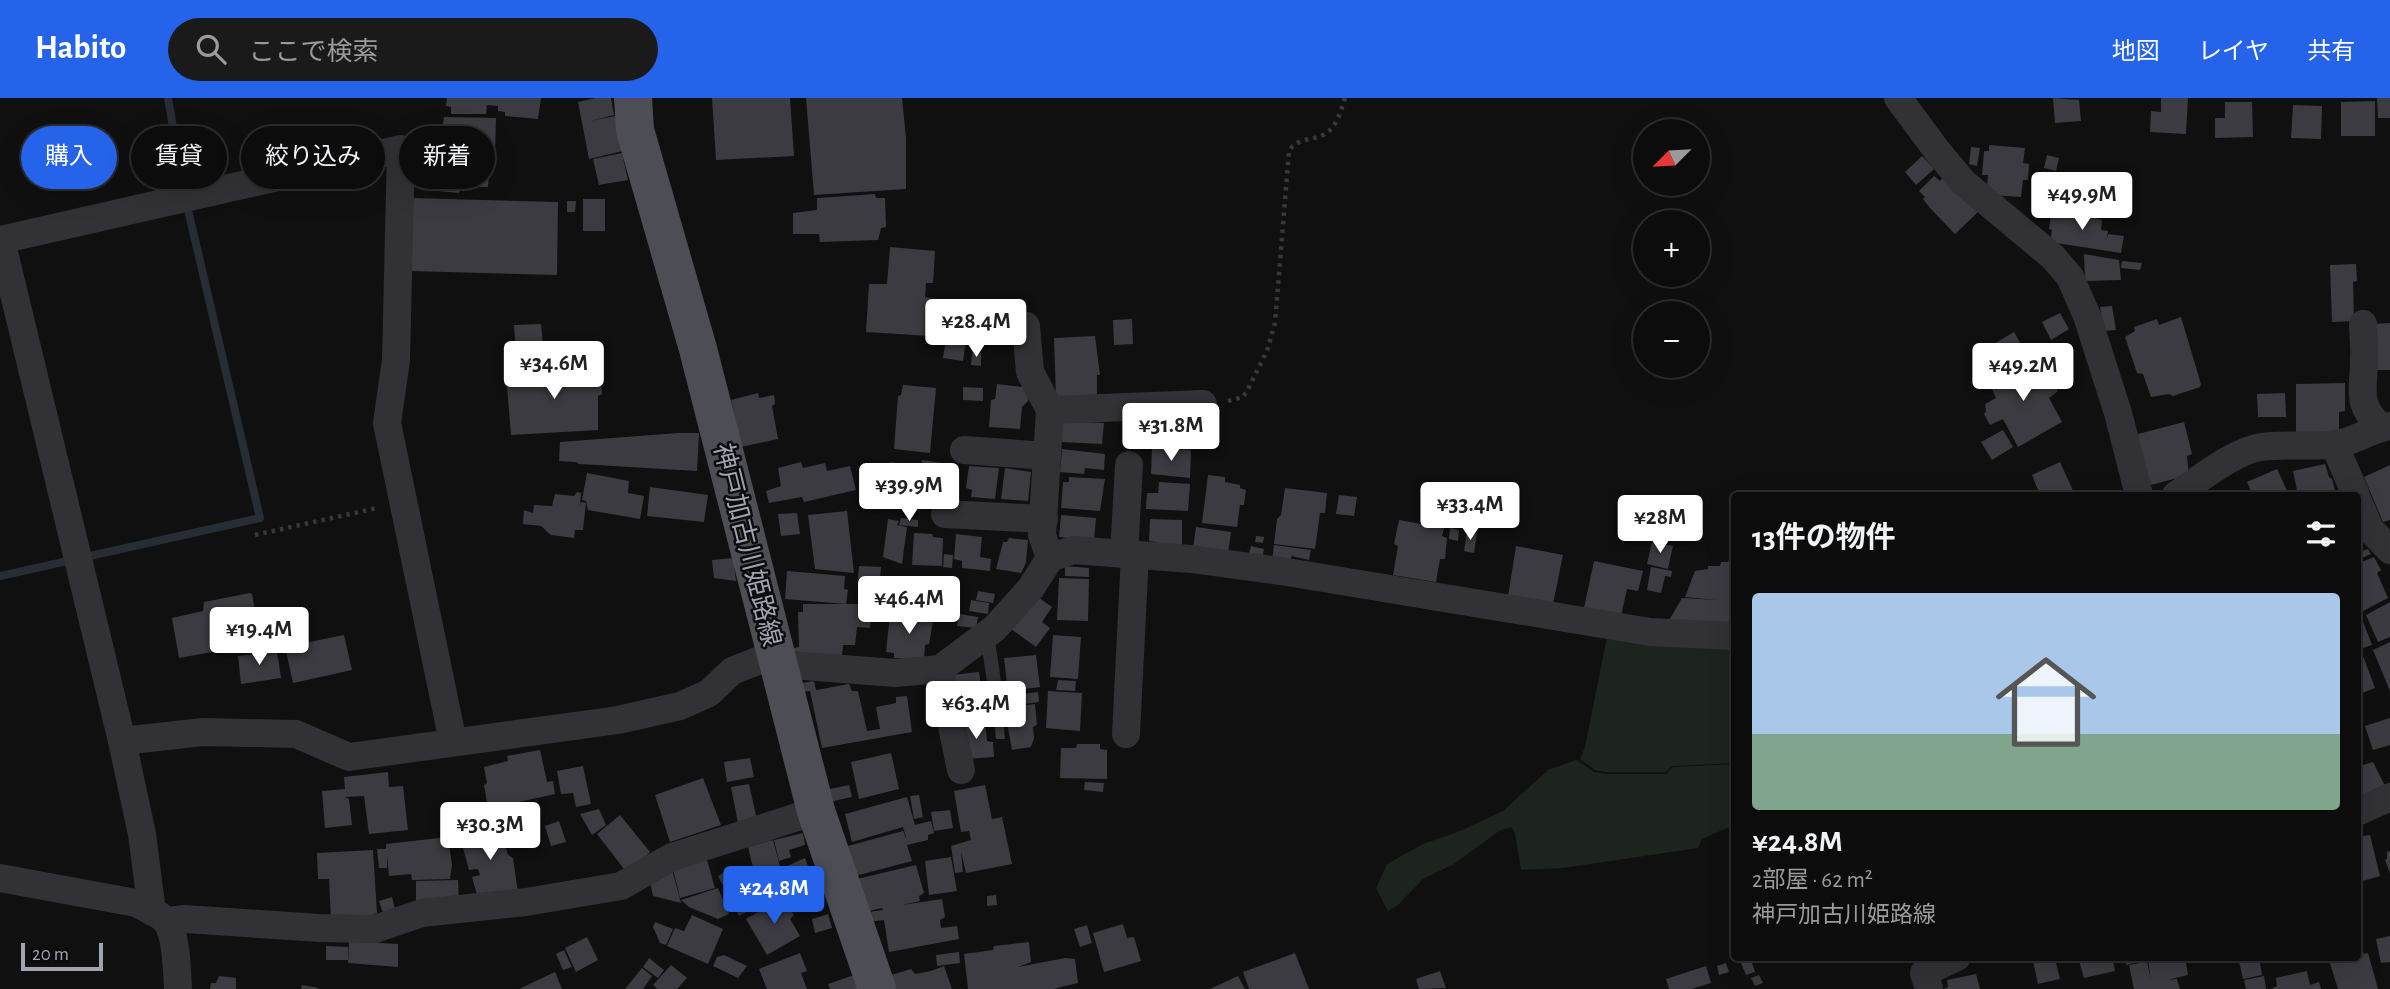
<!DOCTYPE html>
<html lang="ja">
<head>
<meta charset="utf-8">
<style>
	body { margin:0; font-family:"Alegreya Sans","Noto Sans JP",sans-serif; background:#1a1a1b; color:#f1f3f6; height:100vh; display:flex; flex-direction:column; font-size:26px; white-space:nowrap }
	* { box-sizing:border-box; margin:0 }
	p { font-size:23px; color:#9a9b9d }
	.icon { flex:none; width:38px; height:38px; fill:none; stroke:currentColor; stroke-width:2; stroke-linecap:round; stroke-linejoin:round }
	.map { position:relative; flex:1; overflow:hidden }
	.drawer { position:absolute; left:1731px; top:394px; width:630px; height:469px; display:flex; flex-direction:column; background:#0c0c0d; border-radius:7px; box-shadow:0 7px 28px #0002,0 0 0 2px #2c2c2e }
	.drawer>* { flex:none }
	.top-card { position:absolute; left:21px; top:28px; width:665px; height:63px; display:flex; gap:14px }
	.needle { width:46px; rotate:246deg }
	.buttons { position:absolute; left:1633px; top:21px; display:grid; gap:14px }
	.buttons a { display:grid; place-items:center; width:77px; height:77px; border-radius:50%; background:#0c0c0d; box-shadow:0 7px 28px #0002,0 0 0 2px #2c2c2e; font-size:35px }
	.scale { position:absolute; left:21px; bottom:18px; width:82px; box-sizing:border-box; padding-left:7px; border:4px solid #a0a4b2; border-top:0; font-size:19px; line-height:24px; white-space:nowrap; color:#a0a4b2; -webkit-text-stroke:5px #0b0b0c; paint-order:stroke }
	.price { position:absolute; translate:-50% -60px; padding:0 16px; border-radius:7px; background:#fff; color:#222; font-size:23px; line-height:46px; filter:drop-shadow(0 2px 4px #0008) }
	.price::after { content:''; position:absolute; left:50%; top:42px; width:21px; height:16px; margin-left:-10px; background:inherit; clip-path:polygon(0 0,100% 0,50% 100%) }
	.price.selected { background:#2563eb; color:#fff }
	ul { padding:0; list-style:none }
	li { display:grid; align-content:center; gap:14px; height:371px; padding:0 21px }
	li span { display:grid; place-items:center; height:217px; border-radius:7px; color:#555 }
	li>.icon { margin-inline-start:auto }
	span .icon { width:126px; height:126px; fill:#fffc; stroke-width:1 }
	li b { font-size:30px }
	h2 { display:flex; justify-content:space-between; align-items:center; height:84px; padding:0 21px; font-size:30px }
	.pill { padding:0 24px; border-radius:32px; background:#0c0c0d; box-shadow:0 7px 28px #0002,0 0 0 2px #2c2c2e; font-size:24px; line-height:63px }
	.pill.selected { background:#2563eb; color:#fff }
	header { display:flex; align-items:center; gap:42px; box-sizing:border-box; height:98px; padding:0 35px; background:#2563eb; color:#fff }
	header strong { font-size:33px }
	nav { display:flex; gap:38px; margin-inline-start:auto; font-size:24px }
	.search { width:490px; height:63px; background:#1a1a1b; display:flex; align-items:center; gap:18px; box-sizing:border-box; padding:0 24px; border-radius:38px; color:#9a9b9d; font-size:26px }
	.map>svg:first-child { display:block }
	.green { fill:#1c241d }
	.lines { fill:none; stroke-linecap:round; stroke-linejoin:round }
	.stream { stroke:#262d34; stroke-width:8 }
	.building { fill:#3b3b41 }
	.path { stroke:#37383d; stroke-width:4.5; stroke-dasharray:3.5 5; stroke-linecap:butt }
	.lane { stroke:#313136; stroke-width:14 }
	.street { stroke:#313136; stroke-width:28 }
	.primary { stroke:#4d4e55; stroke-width:38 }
	.labels { text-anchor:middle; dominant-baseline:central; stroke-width:5; stroke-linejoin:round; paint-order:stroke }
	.street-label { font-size:26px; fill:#a0a4b2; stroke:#0b0b0c }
</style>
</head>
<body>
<header>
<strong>Habito</strong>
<div class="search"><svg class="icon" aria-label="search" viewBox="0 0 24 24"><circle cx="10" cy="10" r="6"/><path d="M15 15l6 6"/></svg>ここで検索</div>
<nav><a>地図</a><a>レイヤ</a><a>共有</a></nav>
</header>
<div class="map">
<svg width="2390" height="891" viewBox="0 0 2390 891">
	<rect width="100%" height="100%" fill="#101011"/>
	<g class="green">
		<path d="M1607 539 1734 549V665L1672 668 1665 674H1605L1595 672 1580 661 1585 649Z"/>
		<path d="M1576 662 1594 674 1606 676H1666L1673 669 1734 666V727L1702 741 1698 750 1563 770 1521 772 1515 735 1512 729 1499 733 1454 766 1423 781 1398 807 1388 813 1376 790 1387 766 1423 746 1460 733 1503 713 1548 672Z"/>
	</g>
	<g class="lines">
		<g class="stream">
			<path d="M168 0 182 81"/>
			<path d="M0 478 260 420 189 116"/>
		</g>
	</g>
	<g class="building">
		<path d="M447 0H541L538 21 505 18V14L498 13V8L487 7 486 16H451V9L446 8Z"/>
		<path d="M595 0H611L614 17 590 23 615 18 623 53 589 61 578 4Z"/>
		<path d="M712 0H790L794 58 716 62Z"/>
		<path d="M806 0H902L906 40V91L814 97Z"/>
		<path d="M2053 0 2079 2 2081 23 2055 25Z"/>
		<path d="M2161 0H2188L2186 36 2150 34 2151 13 2161 14Z"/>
		<path d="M2377 0H2390V20H2378Z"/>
		<path d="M2375 3V38H2341V4Z"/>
		<path d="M2225 4H2252L2253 39 2215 40V20H2225Z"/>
		<path d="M2293 7 2322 8 2321 41 2291 40Z"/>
		<path d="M444 19 496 20 495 56 490 57 488 89H461L459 95 438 93 439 68 448 67 447 63 437 61 438 38H441Z"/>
		<path d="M1989 47 2025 50 2023 65 2029 66 2028 82H2023L2021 99 1992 97 1987 91 1988 77H1982L1984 53H1989Z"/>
		<path d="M1971 49 1980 50 1977 68 1969 66Z"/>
		<path d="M622 55 628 82 599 87 593 61Z"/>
		<path d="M2047 57 2059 60 2056 73 2044 70Z"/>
		<path d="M1922 58 1934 71 1916 87 1905 74Z"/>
		<path d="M1934 78 1940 83 1943 79 1978 114 1955 136 1930 110 1923 101 1925 99 1919 93Z"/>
		<path d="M875 96 876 100H885L886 129 881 130 878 142 820 144 819 136H793V115L817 112V100Z"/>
		<path d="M411 100 558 104 557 177 410 173Z"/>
		<rect x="583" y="101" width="22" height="32"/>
		<path d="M567 103H576L575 114H567Z"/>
		<path d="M2052 110 2095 117V120L2102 122 2101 132 2108 133 2106 145 2108 136 2124 138 2121 155 2050 144 2052 132 2049 131Z"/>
		<path d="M890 149 935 153 933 185H926L925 199 933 201 930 238 866 234 869 186H887Z"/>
		<path d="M2084 156 2119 162 2121 182 2085 183Z"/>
		<path d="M2122 163 2142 165 2140 172 2121 170Z"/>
		<path d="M2356 166 2357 183 2353 184 2354 223 2332 224 2330 167Z"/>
		<path d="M2112 208 2116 232 2104 233 2100 209Z"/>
		<path d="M950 214 980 220 977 238 967 237 963 263 943 260Z"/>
		<path d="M2060 215 2069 231 2051 242 2042 224Z"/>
		<path d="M2181 219 2201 286 2200 289 2173 298 2169 296 2151 299 2143 276 2137 275 2125 239 2135 233 2134 229 2157 221 2159 227Z"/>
		<path d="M1132 221 1133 246 1114 247 1113 222Z"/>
		<path d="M2390 225V272H2373L2372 226Z"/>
		<path d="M541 226 544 258 516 259 514 227Z"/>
		<path d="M2014 234 2025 253 1987 276 1975 257Z"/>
		<path d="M1095 238 1100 277H1097V299L1056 300 1054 240Z"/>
		<path d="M972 255H981V268L971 267Z"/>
		<path d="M2034 262 2042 278 2048 274 2058 293 2049 300 2062 324 2018 349 2003 321 1990 327 1984 316 1986 313 1985 306 1996 300 1988 283Z"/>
		<path d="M591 269 595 270 597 286H601L602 296 598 298V332L511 337 506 276Z"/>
		<path d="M2345 285V313L2339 314V336L2296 337V286Z"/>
		<path d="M997 286 1023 289 1029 295 1028 303 1022 309 1020 331 989 329 991 302 995 301Z"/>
		<path d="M903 287 936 290 930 355 894 351 898 298 901 297Z"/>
		<path d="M963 289 983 290V303L963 302Z"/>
		<path d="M758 295 759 300 774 297 775 306 772 308 778 341 741 349 731 302Z"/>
		<path d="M2285 295 2286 319H2258L2257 296Z"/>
		<path d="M1154 317 1203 322 1200 347 1158 343 1157 340 1151 339Z"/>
		<path d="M1063 323 1104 325 1102 346 1061 344Z"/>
		<path d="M2184 324 2192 356 2187 358 2189 377 2151 387 2134 337Z"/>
		<path d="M2003 332 2013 349 1992 362 1981 344Z"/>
		<path d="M678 335H699L697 373 579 366 576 364 559 363 560 344Z"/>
		<path d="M1152 350 1191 352 1190 380 1151 376Z"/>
		<path d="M1062 351 1105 356 1104 372 1085 370 1084 376 1060 374Z"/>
		<path d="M922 362 949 366 946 396 918 393Z"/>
		<path d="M801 364 803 370 825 365 827 373 850 368 856 392 804 404 802 399 769 405 766 393 781 388 778 370Z"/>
		<path d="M890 364 907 366 903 405 892 404 882 399 884 370Z"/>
		<path d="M2060 364 2075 397H2040L2032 377Z"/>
		<path d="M2325 366 2329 379 2332 381 2336 397H2298L2293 373Z"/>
		<path d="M2390 367V422L2383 424 2364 379Z"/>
		<path d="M969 368 999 370 995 401 971 399 972 392 966 390Z"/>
		<path d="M1005 370 1031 374 1028 403 1001 401Z"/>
		<path d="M2277 371 2289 397H2253L2247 384Z"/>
		<path d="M587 375 629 383 628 395 644 398 640 421 588 412 586 403 582 402Z"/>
		<path d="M1208 377 1225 379V384L1240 387V390L1246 392 1244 407H1240L1237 429 1202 425Z"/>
		<path d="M1069 379 1105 381 1100 413 1061 410 1063 384H1069Z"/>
		<path d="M1159 384 1190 386 1188 413 1146 411 1147 395H1158Z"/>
		<path d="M650 389 708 397 704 424 647 418Z"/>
		<path d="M1285 390 1327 395 1325 415H1320L1315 451 1274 446 1277 421 1281 417Z"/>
		<path d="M1818 392 1819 397H1807L1806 394Z"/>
		<path d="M577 394 581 395 580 409 581 404 586 405 583 432H575L574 440 551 437 541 428 523 426 524 412 533 415 534 407 552 408 555 396 574 398Z"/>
		<path d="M1339 397 1357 399 1354 418 1336 416Z"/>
		<path d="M847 413 854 475 815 471 808 417Z"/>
		<path d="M797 415 800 436 781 438 778 416Z"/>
		<path d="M1061 417 1096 420 1094 443 1059 439Z"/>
		<path d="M901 420 918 422V429L899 427Z"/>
		<path d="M888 421 899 423 897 427 907 429 902 466 883 459Z"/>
		<path d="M1150 421 1182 422V448L1157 447V444L1149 443Z"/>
		<path d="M1399 422 1444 430 1442 438 1447 440 1445 461H1440L1436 484 1393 477 1398 448 1394 446Z"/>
		<path d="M1196 429 1231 434 1228 455 1193 451Z"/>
		<path d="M1450 430 1459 432 1458 443 1449 441Z"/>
		<path d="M1467 434 1477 436 1474 455 1464 453Z"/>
		<path d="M914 435 932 436 933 439 943 440 942 468 912 467Z"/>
		<path d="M956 436 982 439 980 459 991 461 990 473 962 470V463L954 461Z"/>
		<path d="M1256 438 1264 439 1263 445 1255 444Z"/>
		<path d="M1009 440 1028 442 1026 465 1021 475 996 471 1003 444H1007Z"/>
		<path d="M1652 444 1673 448 1668 471 1647 466Z"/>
		<path d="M1274 447 1311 452 1309 462 1291 458V465L1272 462Z"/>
		<path d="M1251 448 1264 451 1262 461 1248 459Z"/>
		<path d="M1516 448 1563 457 1553 506 1508 498Z"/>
		<path d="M2368 451 2371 456 2357 462V455Z"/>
		<path d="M944 456 953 457 952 470 943 469Z"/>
		<path d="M1730 458 1734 459V527L1668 524 1682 500 1718 502 1685 499 1695 473 1708 471V468H1720L1721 464H1728Z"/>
		<path d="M2374 459 2381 472 2377 475 2388 500 2357 516V466Z"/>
		<path d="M733 460 736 483 714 480 712 462Z"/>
		<path d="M1594 463 1643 473 1638 493 1627 491 1621 518 1584 510Z"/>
		<path d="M859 468 881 469 880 481 858 480Z"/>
		<path d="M1065 468 1089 470V479L1065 478Z"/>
		<path d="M1651 469 1672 473 1671 479 1665 478 1661 495 1647 492Z"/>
		<path d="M787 473 845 478 844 491 848 492 846 506 785 501Z"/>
		<path d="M1059 480 1089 481 1088 523 1057 522Z"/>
		<path d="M978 493 995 496 993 505 976 502Z"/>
		<path d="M250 495 252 496 261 545 179 560 172 520 203 513 204 504Z"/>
		<path d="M1035 497 1052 509 1042 524 1050 530 1036 549 1011 531Z"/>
		<path d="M971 502 989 505 988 516 969 513Z"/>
		<path d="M2390 504V539L2378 544 2366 517Z"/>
		<path d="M803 506H872L870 530 857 529 855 547H843L842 558 794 556V550L799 549 798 514H803Z"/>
		<path d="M890 516 934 518 929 546 925 547 924 562 894 560V555L886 554Z"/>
		<path d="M959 516 978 519 976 530 957 528Z"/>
		<path d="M2362 521 2372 547 2357 552V523Z"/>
		<path d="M344 537 352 572 293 585 285 549Z"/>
		<path d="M1053 537 1081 539 1078 581 1050 579Z"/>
		<path d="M2390 544V593L2373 552Z"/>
		<path d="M277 553 281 580 241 586 238 558Z"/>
		<path d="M1036 557 1040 589 1008 593 1004 560Z"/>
		<path d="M2363 558 2375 590 2357 597V560Z"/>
		<path d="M979 574 984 611 956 614 952 577Z"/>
		<path d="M1058 582 1076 583 1075 593 1056 592Z"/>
		<path d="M814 583 816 592 849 586 852 593H858L867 633 880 631 876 609 896 605V599L907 598 912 634 822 650 810 593 804 594 802 585Z"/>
		<path d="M1048 593 1082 595 1080 633 1046 630Z"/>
		<path d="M1038 594 1039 604 1016 607 1015 597Z"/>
		<path d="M1035 606 1037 627 1033 629 1034 640 1031 649 1012 652 1006 619 1008 618 1009 609Z"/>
		<path d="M2390 620V647L2373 652 2365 628Z"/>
		<path d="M1003 621 1005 641H996L994 622Z"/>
		<path d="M985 623 987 643 993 644 994 659 964 661 960 626Z"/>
		<path d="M1077 646H1100V651L1107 652V681L1060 680 1061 650H1076Z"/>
		<path d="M540 652 547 684 553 683 555 696 488 711 484 687 487 685 484 669 508 663 507 658Z"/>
		<path d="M891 655 899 691 859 701 851 664Z"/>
		<path d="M750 660 754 679 727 684 724 664Z"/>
		<path d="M2373 664 2386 690 2357 702V669Z"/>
		<path d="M583 668 591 706 576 709 573 695 561 696 557 673Z"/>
		<path d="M388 674 389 689 403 688 408 732 369 736 364 698 345 699 349 701 352 727 325 730 322 693 345 691 344 679Z"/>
		<path d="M703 680 721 727 670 744 655 697Z"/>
		<path d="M1085 684 1104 685 1103 694 1084 692Z"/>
		<path d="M749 686 758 727 739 730 731 689Z"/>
		<path d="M849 687 852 699 829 704 826 692Z"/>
		<path d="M985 687 992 721 1002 719 1012 766 966 775 961 754 963 774 955 775 951 748 971 742 969 733 961 734 954 693Z"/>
		<path d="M919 697 923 719 914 721 910 698Z"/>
		<path d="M907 699 915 727 931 723 934 735 928 737V742L907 747 912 763 855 778 848 748 903 733 907 743 903 729 852 744 845 716Z"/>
		<path d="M599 711 606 727 592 737 580 716Z"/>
		<path d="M950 712 953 730 934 733 931 714Z"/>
		<path d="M620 717 650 754 627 775 597 736Z"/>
		<path d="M559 723 566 744 551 748 545 728Z"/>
		<path d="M499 725 508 757 513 760 518 795 479 804 472 779 480 777 478 771 469 772 459 735Z"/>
		<path d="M803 735 805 747 789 752 791 759 779 763 774 742Z"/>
		<path d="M2370 737 2380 778 2359 784 2357 747 2360 746 2359 739Z"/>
		<path d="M448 739 452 767 450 781 412 782 411 776 389 778 387 757V770H379L377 751H386V746Z"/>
		<path d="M773 742 780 768 754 774 748 749Z"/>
		<path d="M373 752 377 815 367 819 331 821 329 781H318L317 755Z"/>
		<path d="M2390 753V775L2385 762 2387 761V754Z"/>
		<path d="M951 759 957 793 929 797 925 763Z"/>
		<path d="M805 760 815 786 764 805 759 791 770 785 767 777Z"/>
		<path d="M707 762 715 790 680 800 673 771Z"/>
		<path d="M916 767 924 795 919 798 920 803 902 807 942 801 945 819 940 822 941 830 957 828 959 841 889 854 884 822 868 824V814L883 812 882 810 865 814 857 781Z"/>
		<path d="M672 772 681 805 653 798 650 784Z"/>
		<path d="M727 773 739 795 752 788 761 806 739 818 718 778Z"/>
		<path d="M458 782 459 804 416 806V783Z"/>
		<path d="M718 790 729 816 718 821 689 809 681 802Z"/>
		<path d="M996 797 997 807 987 808V798Z"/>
		<path d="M392 799 396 815 384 818 379 803Z"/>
		<path d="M782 800 794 817 790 821 800 838 767 857 746 821Z"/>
		<path d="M828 816 832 830 815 835 812 821Z"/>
		<path d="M692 817 723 831 708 866 667 848 675 830 684 833Z"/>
		<path d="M655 824 673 831 666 847 660 845 653 829Z"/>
		<path d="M1123 826 1127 840 1134 839 1141 863 1104 874 1093 835Z"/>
		<path d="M1087 827 1092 845 1080 849 1074 831Z"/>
		<path d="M2390 838V864L2381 865 2376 841Z"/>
		<path d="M587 839 598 862 576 874 565 850Z"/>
		<path d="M2357 840 2364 856 2368 855 2378 891H2338L2328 859H2357Z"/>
		<path d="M349 843 398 846V869L348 865Z"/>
		<path d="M1029 844 1031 864 1018 869 1065 860 1075 861 1078 885 1053 891H968L964 856 993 852 994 848Z"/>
		<path d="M326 848 348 849V862H326Z"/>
		<path d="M564 852 572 869 563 872 556 856Z"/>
		<path d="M959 854 960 865 937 868 936 857Z"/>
		<path d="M800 855 807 873 801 875 807 891H767L759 871Z"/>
		<path d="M1295 855 1309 891H1249L1243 874Z"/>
		<path d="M724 857 747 868 738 880 713 868 717 859Z"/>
		<path d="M1750 859 1755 874 1746 877 1739 860Z"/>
		<path d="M2032 859H2059L2060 864 2056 865 2060 881 2038 886Z"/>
		<path d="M2078 859H2112L2115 873 2084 880Z"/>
		<path d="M2125 859H2155V860L2126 867Z"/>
		<path d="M2169 859H2185L2188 877 2167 882 2177 881 2180 891H2134L2129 867 2147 864 2151 882 2148 863Z"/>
		<path d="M2238 859H2259L2262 877 2243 881Z"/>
		<path d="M649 860 664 872 658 880 643 869Z"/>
		<path d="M1726 865 1729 874 1719 877 1717 868Z"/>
		<path d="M671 867 687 880 677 891H658L653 887Z"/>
		<path d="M944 868 952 891H895L891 877 911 871 915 876 931 873Z"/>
		<path d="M1706 868 1711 885 1691 891H1669L1666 881Z"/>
		<path d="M642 870 652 878 643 891H625Z"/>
		<path d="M1440 873 1446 890 1419 891 1416 881Z"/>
		<path d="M2307 873 2310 887 2319 884 2321 891H2271L2277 888 2276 880Z"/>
		<path d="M555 874 562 891H519Z"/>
		<path d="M1976 876 1980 891H1944L1948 889 1947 882Z"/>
		<path d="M854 877 859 891H830L828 886Z"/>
		<path d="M1759 877 1763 885 1755 888 1751 880Z"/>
		<path d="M219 878 236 880V891H210L211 885H216Z"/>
		<path d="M1238 878 1245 891H1210Z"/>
		<path d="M2264 878 2266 891H2246L2244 882Z"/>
		<path d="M302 887 319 890 318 891H301Z"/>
	</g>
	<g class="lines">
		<g class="path">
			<path d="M1228 303 1243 299 1247 293 1267 253 1275 225 1289 53C1297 39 1313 43 1325 36 1337 29 1341 12 1345 0"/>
			<path d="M255 437 377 410"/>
		</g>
		<path class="lane" d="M987 536 999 618"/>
		<g class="street">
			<path d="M1898 0 1938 54 1963 84 2053 159 2070 179 2087 218 2118 315 2139 397"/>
			<path d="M0 142 401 51 396 262 387 325 453 644"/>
			<path d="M1 142 122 643 142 736 152 814"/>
			<path d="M2363 226C2363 238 2365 250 2364 261 2364 291 2355 306 2381 329"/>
			<path d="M1026 228 1030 274 1050 312 1042 437 1050 460"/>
			<path d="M1050 312 1203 306"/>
			<path d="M2334 346 2356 397"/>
			<path d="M964 352 1047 358"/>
			<path d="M2176 397C2199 382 2234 353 2261 349 2287 345 2313 350 2338 346 2356 342 2372 331 2390 328"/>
			<path d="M2357 401 2370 431 2390 452"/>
			<path d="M945 416 1044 421"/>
			<path d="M1124 456 1129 367"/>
			<path d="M778 566 895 575 940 571 995 530 1031 490 1050 460 1073 452 1191 461 1287 474 1650 534 1734 538"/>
			<path d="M940 571 961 672"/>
			<path d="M1126 636 1135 456"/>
			<path d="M122 643 203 634 296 636 349 659 618 622 680 608 709 595 732 573 775 556"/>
			<path d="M2357 714 2390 699"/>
			<path d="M0 780 136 805C145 810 159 815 166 823 177 837 177 874 178 891"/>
			<path d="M166 823 185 821 320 830 375 831 422 815 526 804 621 788 672 759 816 713"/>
			<path d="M1929 891 1924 875 1957 859"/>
		</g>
		<path class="primary" d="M633 0 635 32 698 251 816 713 877 891"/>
	</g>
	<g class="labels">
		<g class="street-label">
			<text transform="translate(747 447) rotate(76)">神戸加古川姫路線</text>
		</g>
	</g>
</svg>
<div class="buttons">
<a><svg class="needle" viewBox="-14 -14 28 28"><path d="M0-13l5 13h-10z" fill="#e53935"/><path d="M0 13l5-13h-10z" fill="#9a9b9d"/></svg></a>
<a>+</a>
<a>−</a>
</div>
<div class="scale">20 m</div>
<b class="price" style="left:2082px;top:134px">¥49.9M</b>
<b class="price" style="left:976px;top:261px">¥28.4M</b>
<b class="price" style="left:554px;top:303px">¥34.6M</b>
<b class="price" style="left:2023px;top:305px">¥49.2M</b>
<b class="price" style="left:1171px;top:365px">¥31.8M</b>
<b class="price" style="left:909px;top:425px">¥39.9M</b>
<b class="price" style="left:1470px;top:444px">¥33.4M</b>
<b class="price" style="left:1660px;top:457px">¥28M</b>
<b class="price" style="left:909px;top:538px">¥46.4M</b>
<b class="price" style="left:259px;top:569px">¥19.4M</b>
<b class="price" style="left:976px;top:643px">¥63.4M</b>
<b class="price" style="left:490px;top:764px">¥30.3M</b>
<b class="price selected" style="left:774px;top:828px">¥24.8M</b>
<div class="top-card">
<a class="pill selected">購入</a>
<a class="pill">賃貸</a>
<a class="pill">絞り込み</a>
<a class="pill">新着</a>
</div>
<section class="drawer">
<h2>13件の物件<svg class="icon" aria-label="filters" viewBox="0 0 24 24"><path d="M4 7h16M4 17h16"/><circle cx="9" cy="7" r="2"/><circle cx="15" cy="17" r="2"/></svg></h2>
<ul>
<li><span style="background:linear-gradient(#a9c7e8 65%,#7fa58c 0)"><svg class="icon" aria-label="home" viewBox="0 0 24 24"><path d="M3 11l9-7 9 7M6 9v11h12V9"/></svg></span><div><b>¥24.8M</b><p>2部屋 · 62 m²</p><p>神戸加古川姫路線</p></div></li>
</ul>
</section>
</div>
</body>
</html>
